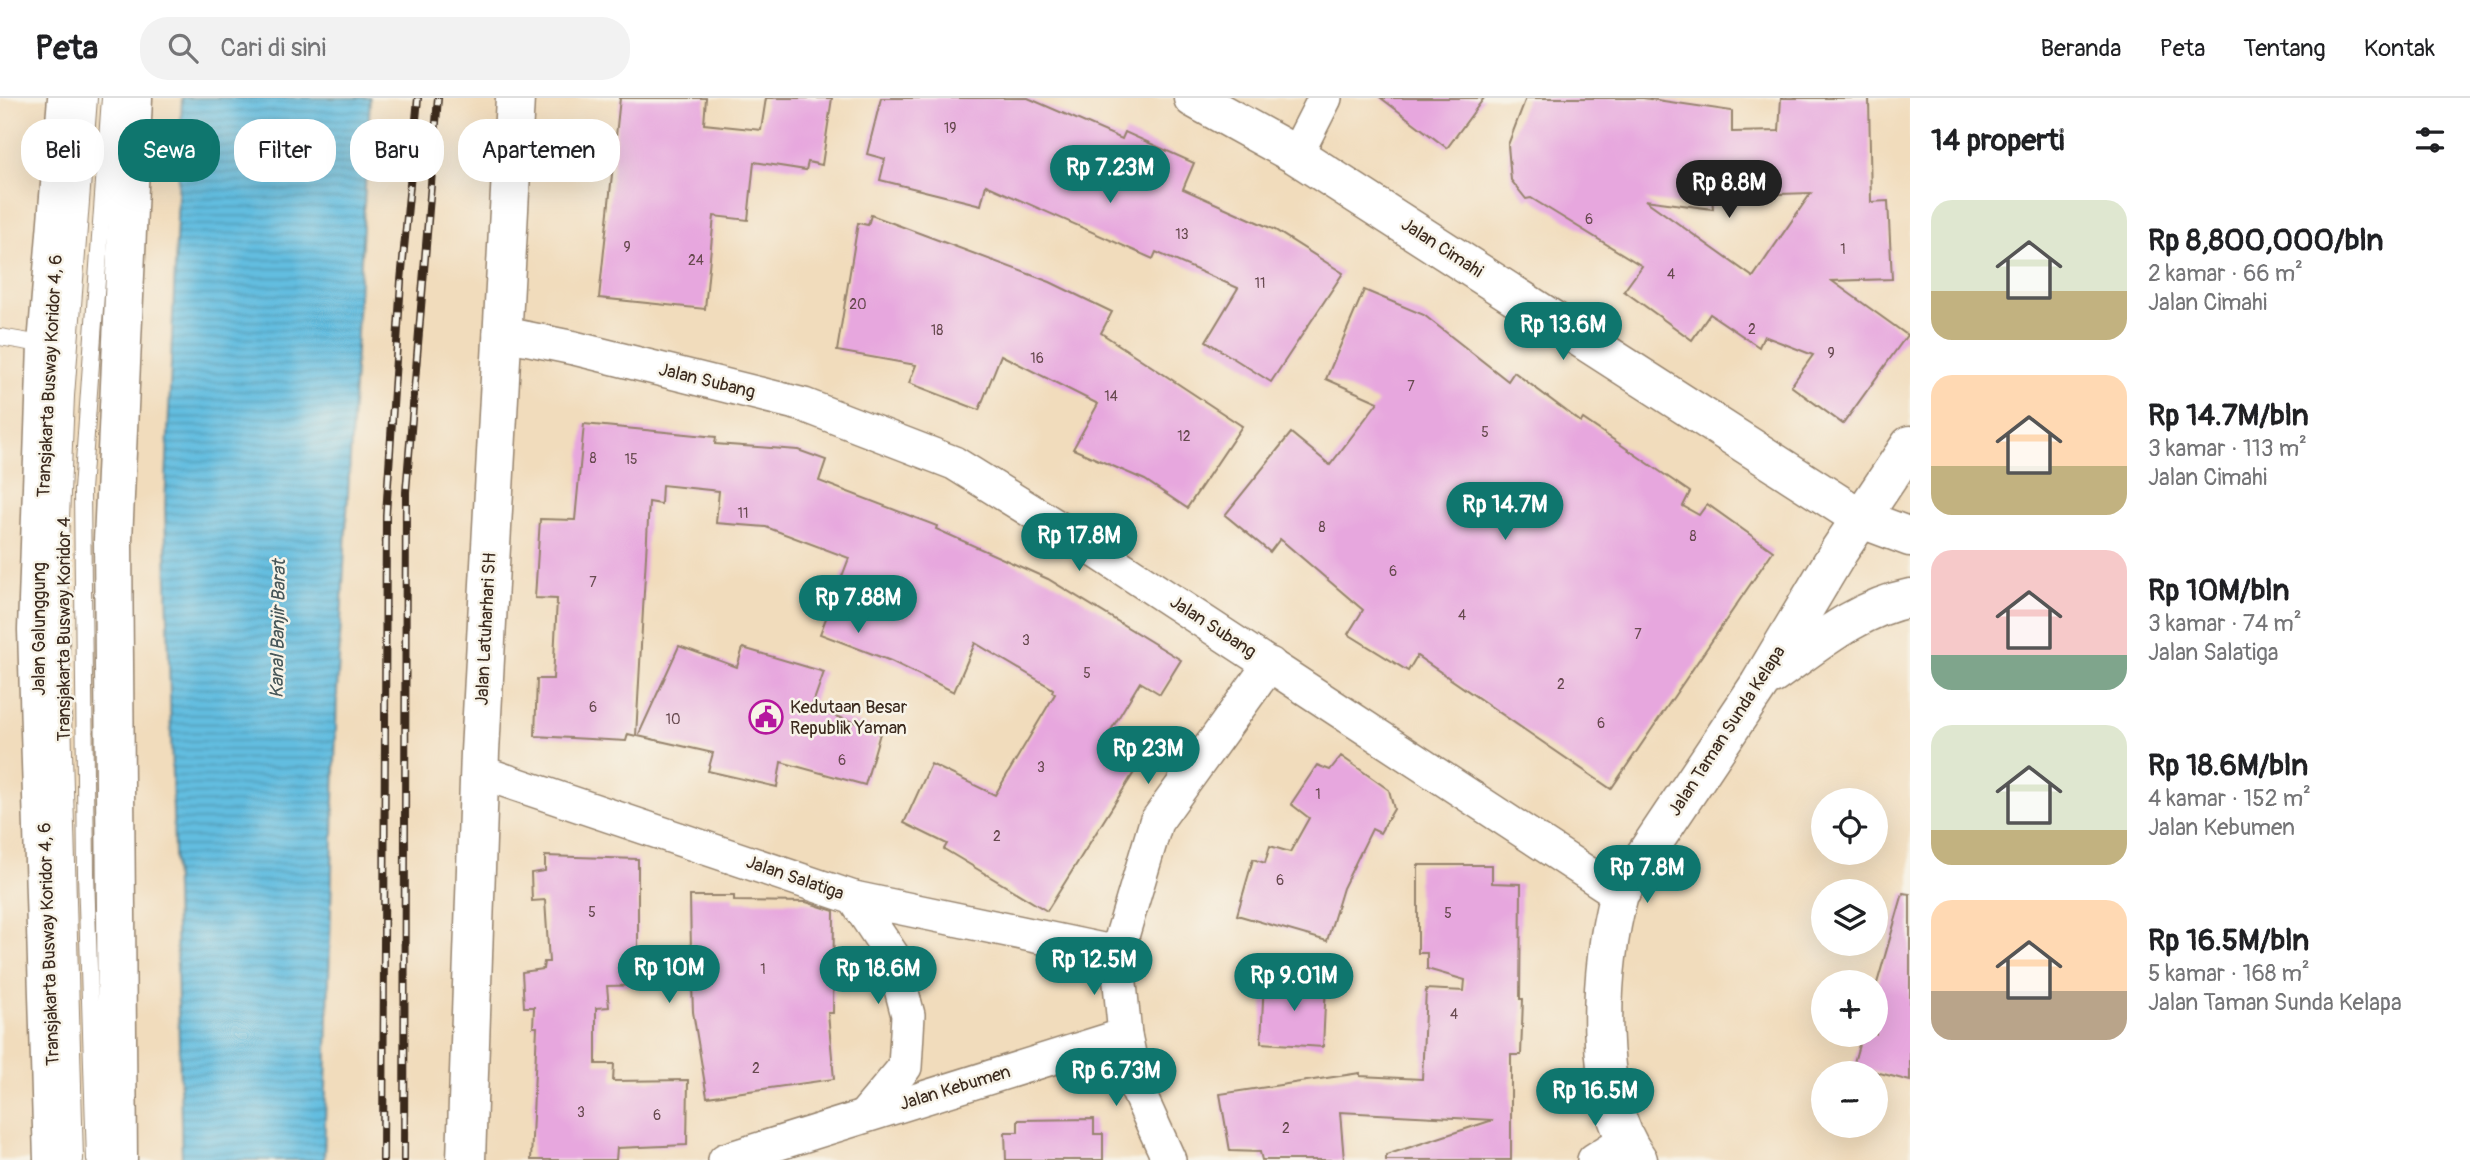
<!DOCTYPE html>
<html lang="id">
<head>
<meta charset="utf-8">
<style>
	body { margin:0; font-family:Pangolin,sans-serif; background:#f2f2f2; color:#202124; height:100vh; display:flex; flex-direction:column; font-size:26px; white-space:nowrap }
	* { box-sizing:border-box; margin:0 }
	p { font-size:23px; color:#757577 }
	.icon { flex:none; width:38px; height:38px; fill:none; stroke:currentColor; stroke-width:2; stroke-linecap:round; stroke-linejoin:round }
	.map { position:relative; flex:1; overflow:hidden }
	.panel { display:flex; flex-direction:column; background:#fff; width:560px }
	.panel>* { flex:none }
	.top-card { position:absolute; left:21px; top:21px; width:665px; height:63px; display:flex; gap:14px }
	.tools { position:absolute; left:1811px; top:690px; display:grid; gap:14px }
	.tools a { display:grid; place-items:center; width:77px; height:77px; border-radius:50%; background:#fff; box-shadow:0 7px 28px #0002; font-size:35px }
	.price { position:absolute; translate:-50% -60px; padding:0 16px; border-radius:24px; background:#0f766e; color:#fff; font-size:23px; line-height:46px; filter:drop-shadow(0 2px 4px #0008) }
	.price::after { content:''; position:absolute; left:50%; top:42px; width:21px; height:16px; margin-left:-10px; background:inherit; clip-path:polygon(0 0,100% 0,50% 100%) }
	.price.selected { background:#222; color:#fff }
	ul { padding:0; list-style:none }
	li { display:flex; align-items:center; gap:21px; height:175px; padding:0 21px }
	li span { display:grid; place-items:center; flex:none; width:196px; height:140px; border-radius:21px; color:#555 }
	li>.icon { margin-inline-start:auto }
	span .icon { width:84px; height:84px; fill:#fffc; stroke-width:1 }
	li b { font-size:30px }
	h2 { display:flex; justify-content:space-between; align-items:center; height:84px; padding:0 21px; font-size:30px }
	.tag { padding:0 24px; border-radius:28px; background:#fff; box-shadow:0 7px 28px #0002; font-size:24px; line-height:63px }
	.tag.selected { background:#0f766e; color:#fff }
	header { display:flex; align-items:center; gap:42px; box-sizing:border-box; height:98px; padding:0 35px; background:#fff; border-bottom:2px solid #e0e0e0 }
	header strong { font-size:33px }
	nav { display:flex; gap:38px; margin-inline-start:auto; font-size:24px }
	.search { width:490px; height:63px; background:#f2f2f2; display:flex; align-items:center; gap:18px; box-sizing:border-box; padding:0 24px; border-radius:28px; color:#757577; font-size:26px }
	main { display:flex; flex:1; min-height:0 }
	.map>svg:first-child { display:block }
	.water { fill:url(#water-rules); stroke:#4e747f; stroke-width:2 }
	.building { fill:#e7a7de; fill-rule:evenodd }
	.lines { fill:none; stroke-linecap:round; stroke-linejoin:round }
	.service-casing { stroke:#96836d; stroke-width:18 }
	.minor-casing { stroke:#96836d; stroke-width:36 }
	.tertiary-casing { stroke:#96836d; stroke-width:41 }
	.primary-casing { stroke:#96836d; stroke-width:41 }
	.service { stroke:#fff; stroke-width:16 }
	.minor { stroke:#fff; stroke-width:33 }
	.tertiary { stroke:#fff; stroke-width:38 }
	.primary { stroke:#fff; stroke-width:38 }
	.rail-casing { stroke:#3b2a1e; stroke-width:8 }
	.rail { stroke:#f7f3e8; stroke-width:5; stroke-dasharray:16; stroke-linecap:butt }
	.labels { text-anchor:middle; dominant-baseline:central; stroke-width:5; stroke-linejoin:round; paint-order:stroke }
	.number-label { font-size:14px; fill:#66494e }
	.street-label { font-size:18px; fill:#3b2a1e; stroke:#f7f3e8 }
	.poi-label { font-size:18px; fill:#3b2a1e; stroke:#f7f3e8; text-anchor:start }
	.water-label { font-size:19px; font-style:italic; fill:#475658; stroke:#f7f3e8 }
</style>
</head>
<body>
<header>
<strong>Peta</strong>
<div class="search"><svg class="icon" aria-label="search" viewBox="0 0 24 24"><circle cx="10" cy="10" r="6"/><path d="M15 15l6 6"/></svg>Cari di sini</div>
<nav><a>Beranda</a><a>Peta</a><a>Tentang</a><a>Kontak</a></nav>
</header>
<main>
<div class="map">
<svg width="1910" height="1062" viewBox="0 0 1910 1062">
	<defs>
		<pattern id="water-rules" width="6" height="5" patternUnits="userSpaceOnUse" patternTransform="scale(1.75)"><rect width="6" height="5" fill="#62bde0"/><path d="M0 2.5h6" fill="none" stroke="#529ab5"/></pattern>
	</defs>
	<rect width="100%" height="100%" fill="#f7f3e8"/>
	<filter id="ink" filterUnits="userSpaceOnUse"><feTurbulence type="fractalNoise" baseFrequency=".0143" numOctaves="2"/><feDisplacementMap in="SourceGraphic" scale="14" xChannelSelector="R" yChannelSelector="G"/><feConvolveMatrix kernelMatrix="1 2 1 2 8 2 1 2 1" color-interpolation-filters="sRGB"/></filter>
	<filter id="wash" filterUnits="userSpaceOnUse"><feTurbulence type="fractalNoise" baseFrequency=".00686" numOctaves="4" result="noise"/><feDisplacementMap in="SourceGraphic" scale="28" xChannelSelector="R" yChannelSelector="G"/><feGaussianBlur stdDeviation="1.57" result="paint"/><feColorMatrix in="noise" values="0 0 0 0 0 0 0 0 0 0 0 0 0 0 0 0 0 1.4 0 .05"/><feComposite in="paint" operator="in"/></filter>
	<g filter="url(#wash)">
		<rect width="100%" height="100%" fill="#f1dcbc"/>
		<path class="water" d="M182 0H370L337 595 324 1062H182L165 409Z"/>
		<g id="blocks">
			<g class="building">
				<path d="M620 0H706L704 26 761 32 766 0H832L822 67 808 64 806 72 754 64 748 122 714 118 705 211 599 200Z"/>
				<path d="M881 0H1028L1122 41 1125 34 1194 65 1183 91 1275 132 1343 175 1271 284 1206 243 1238 190 1156 154 1153 161 986 87 981 107 880 82 885 61 867 56Z"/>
				<path d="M1381 0H1484L1447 50Z"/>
				<path d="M1526 0H1643L1732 13V34L1779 33 1781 0H1869L1871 104 1888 103 1892 181 1832 183 1907 237 1843 326 1791 288 1813 257 1764 238 1759 249 1710 216 1692 242 1624 193 1642 168 1531 100 1526 101 1511 82 1508 47ZM1811 95 1753 179 1645 102 1713 111 1712 98Z"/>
				<path d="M871 117 1050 184 1112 214 1101 235 1242 328 1187 410 1145 382 1073 351 1098 306 1001 257 979 312 909 285 916 267 837 253 858 125 868 127Z"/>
				<path d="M1364 192 1424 217 1508 283 1514 274 1581 324 1583 321 1690 394 1683 408 1699 417 1707 406 1773 453 1611 691 1417 558 1408 573 1348 536 1363 512 1280 441 1270 454 1225 417 1291 335 1330 367 1378 304 1326 281Z"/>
				<path d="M584 326 716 339 715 346 798 352 826 362 819 383 937 428 936 431 1048 481 1181 562 1160 596 1140 584 1102 647 1138 668 1047 813 944 751 947 746 904 725 931 666 995 697 1055 596 1052 594 1053 591 975 545 954 594 891 563 820 536 849 460 766 429 716 425 719 393 662 387 661 406 649 404 636 638 628 636 626 643 535 638 537 581H553L557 501 535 500 540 421 575 422Z"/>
				<path d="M679 548 737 569 743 550 824 574 811 611 881 632 865 687 781 664 777 689 708 673 713 655 638 638Z"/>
				<path d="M1341 658 1389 692 1394 711 1380 735 1372 731 1343 790 1327 843 1237 817 1253 761 1265 765 1270 748 1290 754 1309 720 1291 706 1317 667 1330 672Z"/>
				<path d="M545 758 638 761V853H691L690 798H734V803L806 804 834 813 833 915H828L834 981 707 999 693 914 692 886 607 888 609 909 596 910V966H614L613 983 688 982 687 1047 617 1050 616 1062H531L537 929H533L534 909H524L522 874 543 871 544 864H549L545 802 532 803 531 775 545 773Z"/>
				<path d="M1418 767H1492V785L1521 786 1520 901H1523L1521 957H1511V1062H1386V1057L1493 1022 1340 1014 1344 1062H1262L1260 1054 1230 1053 1220 996 1360 975V978L1422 981 1426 891 1464 893 1465 882 1427 871V855H1418Z"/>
				<path d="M1903 795 1910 796V983L1853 968 1862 936H1876V889Z"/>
				<path d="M1264 882 1326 885 1323 949 1261 945Z"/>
				<path d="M1094 1021V1036H1103V1062H1006L1005 1034H1018V1022Z"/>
			</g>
		</g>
	</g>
	<g filter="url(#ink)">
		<use href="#blocks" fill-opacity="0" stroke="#96836d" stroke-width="2"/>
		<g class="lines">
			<defs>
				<g id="service">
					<path d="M0 239 47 247"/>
					<path d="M75 1062 59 469 66 298 89 0"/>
					<path d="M95 1062 86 775 82 392 110 0"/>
				</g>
				<g id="minor">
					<path d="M1296 57 1325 0"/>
					<path d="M500 235 574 250 804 307 954 365 1099 455 1619 796"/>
					<path d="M480 674 854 800 1117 855"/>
					<path d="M854 800 892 857 908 917 905 969 864 1018"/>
					<path d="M725 1062 1125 937"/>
					<path d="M1169 1062 1136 989 1125 937 1117 855 1156 724 1270 566"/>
					<path d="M1594 1062 1624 1043"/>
				</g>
				<g id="tertiary">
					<path d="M1193 0 1296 57 1862 421 1910 439"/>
					<path d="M1772 577C1816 546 1856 511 1910 500"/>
					<path d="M466 1062 480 654 515 0"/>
					<path d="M1638 1062C1591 997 1599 870 1619 796L1759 587 1839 453 1910 347"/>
				</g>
				<g id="primary">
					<path d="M53 1062 37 532 47 247 67 0"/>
					<path d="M118 1062 113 442 133 0"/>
				</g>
			</defs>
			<use href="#service" class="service-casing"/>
			<use href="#minor" class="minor-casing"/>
			<use href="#tertiary" class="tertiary-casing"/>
			<use href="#primary" class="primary-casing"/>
			<use href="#service" class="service"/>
			<use href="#minor" class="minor"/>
			<use href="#tertiary" class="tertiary"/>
			<use href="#primary" class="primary"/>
			<defs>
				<g id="rail">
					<path d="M383 1062 386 417 401 183 418 0"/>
					<path d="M404 1062 406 394 438 0"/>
				</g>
			</defs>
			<use href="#rail" class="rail-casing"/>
			<use href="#rail" class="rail"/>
		</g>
	</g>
	<defs>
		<symbol id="civic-ring" viewBox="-11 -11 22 22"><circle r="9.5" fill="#f7f3e8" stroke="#b5179e" stroke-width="1.5"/><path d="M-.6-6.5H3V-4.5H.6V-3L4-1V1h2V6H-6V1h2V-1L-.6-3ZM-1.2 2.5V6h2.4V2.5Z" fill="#b5179e"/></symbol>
	</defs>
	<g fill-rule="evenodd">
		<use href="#civic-ring" x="747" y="600" width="38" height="38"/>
	</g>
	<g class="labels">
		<g class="number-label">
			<text x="950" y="30">19</text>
			<text x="1589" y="121">6</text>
			<text x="1182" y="136">13</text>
			<text x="627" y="149">9</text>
			<text x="1843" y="151">1</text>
			<text x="696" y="162">24</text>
			<text x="1671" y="176">4</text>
			<text x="1260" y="185">11</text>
			<text x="858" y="206">20</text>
			<text x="1752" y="231">2</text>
			<text x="937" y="232">18</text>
			<text x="1831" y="255">9</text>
			<text x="1037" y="260">16</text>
			<text x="1411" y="288">7</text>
			<text x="1111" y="298">14</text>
			<text x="1485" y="334">5</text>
			<text x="1184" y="338">12</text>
			<text x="593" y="360">8</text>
			<text x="631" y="361">15</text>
			<text x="743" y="415">11</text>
			<text x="1322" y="429">8</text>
			<text x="1693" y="438">8</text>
			<text x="1393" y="473">6</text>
			<text x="593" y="484">7</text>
			<text x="1462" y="517">4</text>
			<text x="1638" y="536">7</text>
			<text x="1026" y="542">3</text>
			<text x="1087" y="575">5</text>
			<text x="1561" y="586">2</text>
			<text x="593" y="609">6</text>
			<text x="673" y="621">10</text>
			<text x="1601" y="625">6</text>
			<text x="842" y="662">6</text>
			<text x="1041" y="669">3</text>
			<text x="1318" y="696">1</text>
			<text x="997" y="738">2</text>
			<text x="1280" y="782">6</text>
			<text x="592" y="814">5</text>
			<text x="1448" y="815">5</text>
			<text x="763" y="871">1</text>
			<text x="1454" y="916">4</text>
			<text x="756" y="970">2</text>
			<text x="581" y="1014">3</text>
			<text x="657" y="1017">6</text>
			<text x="1286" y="1030">2</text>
		</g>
		<g class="street-label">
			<text transform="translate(1442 150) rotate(33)">Jalan Cimahi</text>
			<text transform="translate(50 278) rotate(-87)">Transjakarta Busway Koridor 4, 6</text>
			<text transform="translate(707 283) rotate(14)">Jalan Subang</text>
			<text transform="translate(1213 529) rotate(33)">Jalan Subang</text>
			<text transform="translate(39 531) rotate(-90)">Jalan Galunggung</text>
			<text transform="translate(64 531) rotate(-90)">Transjakarta Busway Koridor 4</text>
			<text transform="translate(486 531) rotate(-87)">Jalan Latuharhari SH</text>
			<text transform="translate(1727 633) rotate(-57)">Jalan Taman Sunda Kelapa</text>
			<text transform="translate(795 780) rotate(19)">Jalan Salatiga</text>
			<text transform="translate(49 846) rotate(-92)">Transjakarta Busway Koridor 4, 6</text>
			<text transform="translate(955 990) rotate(-17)">Jalan Kebumen</text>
		</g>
		<g class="poi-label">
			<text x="790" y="609">Kedutaan Besar<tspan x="790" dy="21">Republik Yaman</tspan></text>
		</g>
		<g class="water-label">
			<text transform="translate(278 531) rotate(-89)">Kanal Banjir Barat</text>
		</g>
	</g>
</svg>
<div class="tools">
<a><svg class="icon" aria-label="locate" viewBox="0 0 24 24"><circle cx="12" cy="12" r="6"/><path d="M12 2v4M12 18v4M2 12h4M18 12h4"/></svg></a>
<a><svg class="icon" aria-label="layers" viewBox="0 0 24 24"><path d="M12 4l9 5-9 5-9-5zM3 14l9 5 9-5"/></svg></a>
<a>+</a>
<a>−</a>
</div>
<b class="price" style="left:1110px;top:107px">Rp 7.23M</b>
<b class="price selected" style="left:1729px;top:122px">Rp 8.8M</b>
<b class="price" style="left:1563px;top:264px">Rp 13.6M</b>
<b class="price" style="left:1505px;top:444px">Rp 14.7M</b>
<b class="price" style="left:1079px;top:475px">Rp 17.8M</b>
<b class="price" style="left:858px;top:537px">Rp 7.88M</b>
<b class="price" style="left:1148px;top:688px">Rp 23M</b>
<b class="price" style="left:1647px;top:807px">Rp 7.8M</b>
<b class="price" style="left:1094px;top:899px">Rp 12.5M</b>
<b class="price" style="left:669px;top:907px">Rp 10M</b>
<b class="price" style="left:878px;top:908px">Rp 18.6M</b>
<b class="price" style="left:1294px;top:915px">Rp 9.01M</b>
<b class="price" style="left:1116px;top:1010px">Rp 6.73M</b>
<b class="price" style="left:1595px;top:1030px">Rp 16.5M</b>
<div class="top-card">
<a class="tag">Beli</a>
<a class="tag selected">Sewa</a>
<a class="tag">Filter</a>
<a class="tag">Baru</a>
<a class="tag">Apartemen</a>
</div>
</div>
<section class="panel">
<h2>14 properti<svg class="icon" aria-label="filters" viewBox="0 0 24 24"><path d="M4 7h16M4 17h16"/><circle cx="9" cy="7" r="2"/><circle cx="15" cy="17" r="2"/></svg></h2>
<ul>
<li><span style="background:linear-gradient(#dfe7d0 65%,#c2b280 0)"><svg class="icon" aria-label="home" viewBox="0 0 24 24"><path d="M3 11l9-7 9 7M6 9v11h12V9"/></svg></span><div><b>Rp 8,800,000/bln</b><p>2 kamar · 66 m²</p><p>Jalan Cimahi</p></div></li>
<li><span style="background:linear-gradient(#ffd9b3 65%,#c2b280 0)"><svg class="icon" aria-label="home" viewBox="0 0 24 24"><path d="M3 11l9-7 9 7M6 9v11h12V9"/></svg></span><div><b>Rp 14.7M/bln</b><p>3 kamar · 113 m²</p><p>Jalan Cimahi</p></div></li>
<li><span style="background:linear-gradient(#f6c9c9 75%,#7fa58c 0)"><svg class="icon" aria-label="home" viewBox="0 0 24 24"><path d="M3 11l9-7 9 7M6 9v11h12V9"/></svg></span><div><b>Rp 10M/bln</b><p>3 kamar · 74 m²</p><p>Jalan Salatiga</p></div></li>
<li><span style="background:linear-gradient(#dfe7d0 75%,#c2b280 0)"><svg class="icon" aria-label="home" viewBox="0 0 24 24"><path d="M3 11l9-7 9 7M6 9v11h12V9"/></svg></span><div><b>Rp 18.6M/bln</b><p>4 kamar · 152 m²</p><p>Jalan Kebumen</p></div></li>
<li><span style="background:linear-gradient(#ffd9b3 65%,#b9a48a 0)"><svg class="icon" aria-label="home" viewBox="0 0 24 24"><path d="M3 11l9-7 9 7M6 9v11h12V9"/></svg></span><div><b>Rp 16.5M/bln</b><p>5 kamar · 168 m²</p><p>Jalan Taman Sunda Kelapa</p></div></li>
</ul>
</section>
</main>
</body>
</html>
